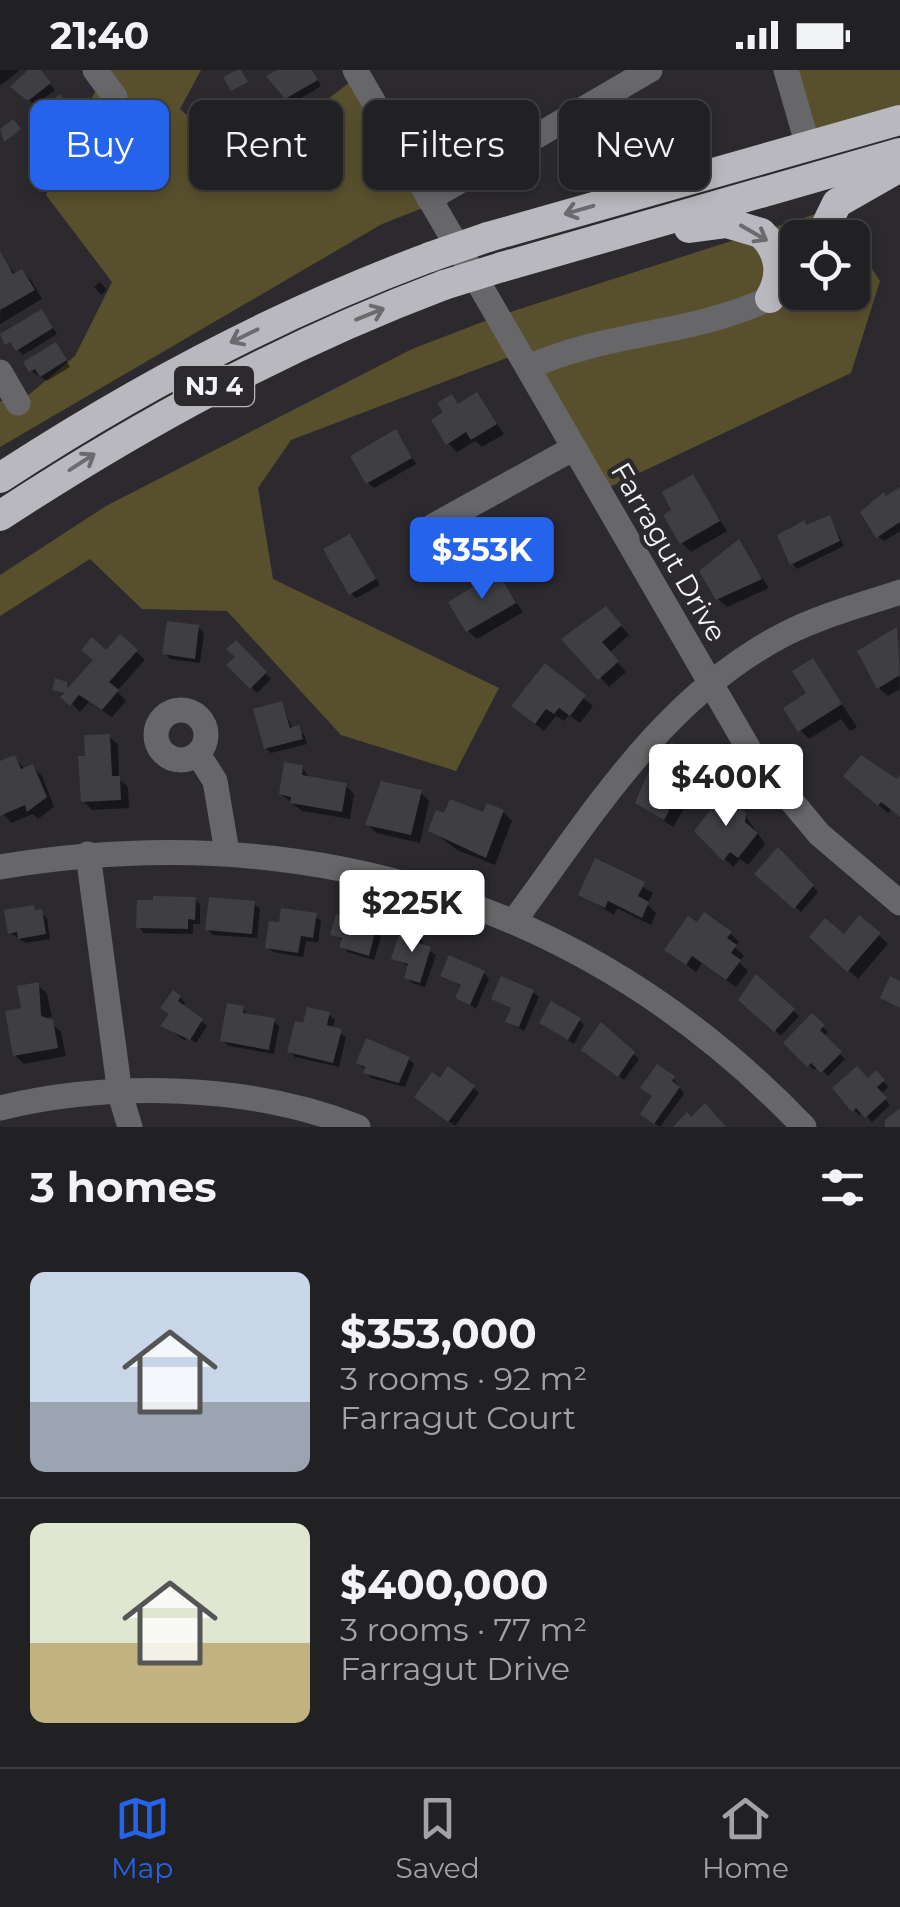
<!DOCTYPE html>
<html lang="en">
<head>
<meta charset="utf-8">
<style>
	body { margin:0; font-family:Montserrat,sans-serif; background:#2d2d30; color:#f1f3f6; height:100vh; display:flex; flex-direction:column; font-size:38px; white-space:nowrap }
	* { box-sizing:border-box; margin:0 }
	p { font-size:32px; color:#a2a3a6 }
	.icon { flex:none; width:55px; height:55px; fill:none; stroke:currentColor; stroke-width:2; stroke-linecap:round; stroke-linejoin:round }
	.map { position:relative; height:1057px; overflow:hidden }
	.details { display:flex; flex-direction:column; background:#212023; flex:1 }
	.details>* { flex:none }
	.top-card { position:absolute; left:30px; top:30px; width:840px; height:90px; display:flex; gap:20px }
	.tools { position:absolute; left:780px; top:150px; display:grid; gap:20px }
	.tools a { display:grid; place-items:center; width:90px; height:90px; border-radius:15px; background:#212023; box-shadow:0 5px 15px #0003,0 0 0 2px #3e3e41; font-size:50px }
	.price { position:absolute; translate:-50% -85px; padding:0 22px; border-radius:10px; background:#fff; color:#222; font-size:32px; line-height:65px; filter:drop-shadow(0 2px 5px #0008) }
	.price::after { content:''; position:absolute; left:50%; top:60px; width:30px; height:22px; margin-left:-15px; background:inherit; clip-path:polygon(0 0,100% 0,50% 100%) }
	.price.on { background:#2563eb; color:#fff }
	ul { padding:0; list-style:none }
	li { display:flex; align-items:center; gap:30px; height:250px; padding:0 30px }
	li+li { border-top:2px solid #3e3e41 }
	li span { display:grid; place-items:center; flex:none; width:280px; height:200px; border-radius:15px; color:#555 }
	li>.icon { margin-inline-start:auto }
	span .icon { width:120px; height:120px; fill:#fffc; stroke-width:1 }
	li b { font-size:42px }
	h2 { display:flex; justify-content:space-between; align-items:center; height:120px; padding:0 30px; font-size:42px }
	.tag { padding:0 35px; border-radius:15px; background:#212023; box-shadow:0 5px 15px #0003,0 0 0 2px #3e3e41; font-size:35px; line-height:90px }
	.tag.on { background:#2563eb; color:#fff }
	.status { display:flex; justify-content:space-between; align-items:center; height:70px; padding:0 50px; background:#212023; direction:ltr }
	.status svg { height:28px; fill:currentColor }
	.dock { display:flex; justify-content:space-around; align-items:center; height:140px; border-top:2px solid #3e3e41; background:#212023; font-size:28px; color:#a2a3a6 }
	.dock a { display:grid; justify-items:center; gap:5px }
	.dock .on { color:#2563eb }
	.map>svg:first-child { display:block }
	.green { fill:#58502d }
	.shadow { fill:#0007 }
	.building { fill:#3f3e43 }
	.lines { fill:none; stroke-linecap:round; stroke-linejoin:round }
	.minor { stroke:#676669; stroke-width:25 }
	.highway { stroke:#b9b8be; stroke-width:30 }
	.highway-bridge { stroke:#b9b8be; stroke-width:30 }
	.oneway { stroke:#6b6a6f }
	.labels { text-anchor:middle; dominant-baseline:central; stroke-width:9; stroke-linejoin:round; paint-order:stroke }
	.shield { fill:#2c2a2f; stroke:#b9b7bb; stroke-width:2.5 }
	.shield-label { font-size:25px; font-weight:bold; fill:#f5f4f7 }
	.street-label { font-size:28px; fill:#f5f4f7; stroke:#2c2a2f }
</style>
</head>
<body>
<div class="status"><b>21:40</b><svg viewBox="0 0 49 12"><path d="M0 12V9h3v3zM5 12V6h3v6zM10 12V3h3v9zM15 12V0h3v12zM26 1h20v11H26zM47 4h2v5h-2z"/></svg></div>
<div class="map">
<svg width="900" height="1057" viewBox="0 0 900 1057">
	<rect width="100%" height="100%" fill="#2c2a2f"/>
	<g class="green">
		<path d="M95 0H201L180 39 243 94 358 6 433 134 382 154 0 377V331L19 333 75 286 112 212 46 125 101 9Z"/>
		<path d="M786 0H900V50L808 76Z"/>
		<path d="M831 139 851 167 798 168V222H852L853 170 880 211 851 303 599 422 520 283 291 370 258 418 273 509 499 618 456 701 341 665 227 541 142 539 90 489 0 546V505L106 436 412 279 498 246Z"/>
	</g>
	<g class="shadow">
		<path d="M0 0H20L0 16Z"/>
		<path d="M33 0H39L55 20 35 35 18 22Z"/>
		<path d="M282 0H312L321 16 293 33 270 7Z"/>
		<path d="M65 33 79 51 52 67 47 61Z"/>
		<path d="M2 188 16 205 22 202 31 210 42 229 0 254Z"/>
		<path d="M100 212 107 220 101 225 94 217Z"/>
		<path d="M47 248 57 264 23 285 3 265Z"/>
		<path d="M61 281 70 297 47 311 31 301Z"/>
		<path d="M477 326 504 364 482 377 475 371 457 382 448 373 446 343 452 327 460 336Z"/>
		<path d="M396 362 416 394 374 418 368 413Z"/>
		<path d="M692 407 727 461 691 482 682 473 675 440Z"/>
		<path d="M900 419V461L884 471 878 466 875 431Z"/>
		<path d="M830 448 844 476 797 499 792 493 804 453 808 457Z"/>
		<path d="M349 467 380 515 356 528 351 523Z"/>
		<path d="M738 473 769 518 727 537 718 529Z"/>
		<path d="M497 505 523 542 477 569 468 561Z"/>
		<path d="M614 548 629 565 609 583 626 602 609 617 565 569Z"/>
		<path d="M198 557 204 563 200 593 170 589 165 583Z"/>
		<path d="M897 561 900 619 888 626 879 618Z"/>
		<path d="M120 567 145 590 117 621 126 631 112 647 89 632 80 642 54 614 68 622Z"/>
		<path d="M236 573 271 609 257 623 230 595 238 587Z"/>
		<path d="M813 591 857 657 850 661 841 649 809 669 800 660Z"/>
		<path d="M545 597 593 636 580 653 569 645 564 651 556 646 544 661 524 645Z"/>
		<path d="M282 634 293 660 304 664 307 674 271 683 266 678Z"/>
		<path d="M109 666 118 675 119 709 128 717 129 738 92 740 83 731 88 689Z"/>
		<path d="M672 675 707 699 673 757 638 732Z"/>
		<path d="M15 688 25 700 33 697 42 706 54 737 38 749 33 744 11 753 0 739V694Z"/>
		<path d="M862 689 900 711V746L892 738 888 743 855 714Z"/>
		<path d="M302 697 310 709 345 715 354 724 350 749 302 741 281 724Z"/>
		<path d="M420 722 429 731 420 773 377 763 368 755Z"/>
		<path d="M503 742 512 751 495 795 457 780 431 760Z"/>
		<path d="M745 745 765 774 748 795 740 789 733 797 697 761Z"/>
		<path d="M778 780 818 822 801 842 758 804Z"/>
		<path d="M597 791 653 823 647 834 656 843 651 855 617 838 614 845 581 824Z"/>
		<path d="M195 829 200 835V854H193V864L144 863 139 857 155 833Z"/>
		<path d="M254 834 260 839 257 868 213 865 208 859Z"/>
		<path d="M33 838 47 848 50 869 26 873 10 863Z"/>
		<path d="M316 846 321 851 318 872 306 871 303 887 273 882 267 877 282 855Z"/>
		<path d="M375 861 381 867 374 890 347 882 343 871 333 864Z"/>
		<path d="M730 863 739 872 735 877 744 886 739 892 748 901 736 917 702 893 696 902 667 880Z"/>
		<path d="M879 865 888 874 858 909 812 866Z"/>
		<path d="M420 866 424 877 436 885 425 917 412 913 407 907 410 897 394 888Z"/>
		<path d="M484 903 489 909 476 939 458 927 463 917 443 905Z"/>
		<path d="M756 907 799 946 781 966 741 929Z"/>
		<path d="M38 915 47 924 52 947 46 948 61 962 66 986 24 994 15 985 24 940Z"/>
		<path d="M533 922 539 927 524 961 508 951 513 940 494 928Z"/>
		<path d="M180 927 185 933 182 937 207 956 196 973 187 967 185 971 164 955Z"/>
		<path d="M243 938 248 946 273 951 279 956 274 984 229 976 223 971Z"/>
		<path d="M329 945 335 950 332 959 346 967 339 997 295 987 290 981 305 956Z"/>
		<path d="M812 947 828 962 823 967 845 989 828 1006 818 996 814 1000 787 973Z"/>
		<path d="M579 950 584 955 574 974 542 953Z"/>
		<path d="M601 956 639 989 624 1010 590 985Z"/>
		<path d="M409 989 414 994 405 1017 371 1008 359 993Z"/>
		<path d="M876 1004 888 1017 881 1024 890 1035 872 1052 863 1042 859 1045 835 1019 868 1011Z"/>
		<path d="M673 1008 684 1024 660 1057 648 1049Z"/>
		<path d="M474 1018 479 1023 455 1056 423 1032Z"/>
	</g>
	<g class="building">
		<path d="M28 0H41L51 13 28 31 10 17Z"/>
		<path d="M237 0H241L248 12 231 21 223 7Z"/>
		<path d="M277 0H312L318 10 285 29 266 6Z"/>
		<path d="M60 24 75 45 45 63 35 43Z"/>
		<path d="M261 32 267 45 251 53 244 40Z"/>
		<path d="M13 49 21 59 4 72 0 59Z"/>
		<path d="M0 181 13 204 22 199 35 220 0 240Z"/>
		<path d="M42 239 53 258 16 281 10 272 5 275 0 264Z"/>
		<path d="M56 272 67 290 40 307 35 299 29 302 23 292Z"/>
		<path d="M477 322 497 354 471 370 466 362 446 375 431 350 443 342 437 333 452 324 458 334Z"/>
		<path d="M396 359 412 388 366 414 350 386Z"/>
		<path d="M693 404 720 451 680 474 663 445 671 440 662 422Z"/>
		<path d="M900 417V452L876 468 860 442 884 422 886 426Z"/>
		<path d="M830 445 840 471 790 495 777 465 805 450 806 455Z"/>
		<path d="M350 464 376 509 349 525 323 479Z"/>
		<path d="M739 469 762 509 716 530 699 501Z"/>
		<path d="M498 502 516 533 466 562 448 532Z"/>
		<path d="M606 536 622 555 602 572 619 591 598 610 561 569Z"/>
		<path d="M167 551 199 555 195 589 162 584Z"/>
		<path d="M897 557 900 605 877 619 857 581Z"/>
		<path d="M120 564 138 580 109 612 119 620 102 640 79 625 70 636 60 627 64 623 52 620 55 608 67 612V619L93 590 81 580 92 567 106 580Z"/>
		<path d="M236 570 267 602 250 619 226 595 235 587 226 579Z"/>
		<path d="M813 588 842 634 798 662 783 638 806 623 792 601Z"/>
		<path d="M545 593 586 625 570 646 559 638 554 644 546 639 535 654 511 636Z"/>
		<path d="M282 631 290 658 299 655 303 669 264 679 253 639Z"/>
		<path d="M110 664 112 706H120L121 730 81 732 78 686H85L84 665Z"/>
		<path d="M671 672 699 688 664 750 635 733 654 689 659 692Z"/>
		<path d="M15 685 21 699 33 694 47 727 27 742 25 735 0 746V691Z"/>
		<path d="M861 685 897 709 900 705V747L881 732 878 736 843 706Z"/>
		<path d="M284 692 303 695 302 705 347 713 342 742 290 733 291 727 279 724Z"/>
		<path d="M381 711 422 720 411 765 365 755Z"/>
		<path d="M723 724 746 743 745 752 758 763 738 788 730 782 723 791 694 761Z"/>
		<path d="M450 729 483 742 487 733 504 740 486 788 428 761 436 740 444 743Z"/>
		<path d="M778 777 814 815 794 839 754 804Z"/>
		<path d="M595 788 645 812 638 826 649 832 642 848 608 831 605 838 578 825Z"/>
		<path d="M153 826 196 827 195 850 188 849V859L136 858 137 830H153Z"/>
		<path d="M209 827 255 831 252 864 205 860Z"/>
		<path d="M34 835 35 840 42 839 46 864 18 869 17 862 8 864 4 840Z"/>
		<path d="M281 838 317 843 313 868 301 866 298 883 265 878 269 851 279 852Z"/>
		<path d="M704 842 732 862 727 868 737 875 731 883 741 890 726 910 692 886 686 895 664 880 688 846 697 852Z"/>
		<path d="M336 844 376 859 369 886 339 877 342 868 330 865Z"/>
		<path d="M859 845 881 863 847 902 809 867 825 848 844 864Z"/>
		<path d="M400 861 421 864 419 873 431 877 420 913 404 908 408 894 391 889Z"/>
		<path d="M449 885 485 901 470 935 455 928 461 915 440 906Z"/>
		<path d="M756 904 795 939 774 962 738 930Z"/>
		<path d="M501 906 534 920 519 957 505 952 511 938 491 929Z"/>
		<path d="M890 906 900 911V938L880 928Z"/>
		<path d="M39 912 41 946 53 950 58 978 13 986 5 941 21 938 17 916Z"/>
		<path d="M173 920 181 926 178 931 203 949 190 970 160 956 169 944 160 938Z"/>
		<path d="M551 931 581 948 568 970 539 953Z"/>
		<path d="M227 933 244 936 243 943 275 948 269 980 220 971Z"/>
		<path d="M307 937 330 942 327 955 342 959 333 993 287 982 295 951 303 953Z"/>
		<path d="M812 943 825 955 820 960 842 982 821 1003 811 993 807 997 783 973Z"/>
		<path d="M601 952 635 982 618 1007 581 980Z"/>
		<path d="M366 968 410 987 399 1013 363 1003 365 997 356 993Z"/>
		<path d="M657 994 675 1006 672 1011 680 1017 654 1054 640 1044 652 1026 640 1018Z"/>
		<path d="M448 996 475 1016 448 1052 414 1027 432 1002 440 1008Z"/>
		<path d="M857 996 868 1008 876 1000 885 1010 877 1017 887 1028 865 1048 856 1038 852 1042 832 1018Z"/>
		<path d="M705 1033 726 1057H673L687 1042 691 1047Z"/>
		<path d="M900 1038V1057H885V1050Z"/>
	</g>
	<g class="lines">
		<g class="minor">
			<path d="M95 0 115 27"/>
			<path d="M355 0 750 681 819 764 900 833"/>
			<path d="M786 0 808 76"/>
			<path d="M429 129 650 0"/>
			<path d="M529 297C605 262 694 265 770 228"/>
			<path d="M0 302 18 333"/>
			<path d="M433 456 574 378"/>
			<circle cx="181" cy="665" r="25"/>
			<path d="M198 684 215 711 227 782"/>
			<path d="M88 784 120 1024 130 1057"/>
			<path d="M0 797C306 746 588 831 804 1057"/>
			<path d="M514 851C593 744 663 627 785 564 820 546 862 535 900 522"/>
			<path d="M0 1038C112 1011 251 1014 358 1057"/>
		</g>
		<g class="highway">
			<path d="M689 158 727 153 761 163C780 181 784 205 770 228"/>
			<path d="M488 167 900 50"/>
			<path d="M820 168 837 133 900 97"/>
			<path d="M502 197 900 83"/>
			<path d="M0 408C136 319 277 244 430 187"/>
			<path d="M0 446C142 353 285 275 444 215"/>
		</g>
		<g class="highway-bridge">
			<path d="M430 187 488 167"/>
			<path d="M444 215 502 197"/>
		</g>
	</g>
	<defs><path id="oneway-shaft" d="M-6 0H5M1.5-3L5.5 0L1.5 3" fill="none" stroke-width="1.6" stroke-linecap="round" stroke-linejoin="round" transform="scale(2.5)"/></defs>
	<g class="oneway">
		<use href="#oneway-shaft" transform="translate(579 140) rotate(164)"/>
		<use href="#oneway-shaft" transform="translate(754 163) rotate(30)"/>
		<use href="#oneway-shaft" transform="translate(370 244) rotate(-22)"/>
		<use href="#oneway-shaft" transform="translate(244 266) rotate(154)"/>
		<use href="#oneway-shaft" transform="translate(82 392) rotate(-33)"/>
	</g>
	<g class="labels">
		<rect class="shield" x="174" y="296" width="80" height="40" rx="8"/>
		<g class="shield-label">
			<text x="214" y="316">NJ 4</text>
		</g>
		<g class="street-label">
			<text transform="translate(669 482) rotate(60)">Farragut Drive</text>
		</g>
	</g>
</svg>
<div class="tools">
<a><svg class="icon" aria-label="locate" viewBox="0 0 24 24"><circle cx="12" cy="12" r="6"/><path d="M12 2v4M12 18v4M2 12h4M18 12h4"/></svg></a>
</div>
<b class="price on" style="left:482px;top:532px">$353K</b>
<b class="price" style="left:726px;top:759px">$400K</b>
<b class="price" style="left:412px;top:885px">$225K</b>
<div class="top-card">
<a class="tag on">Buy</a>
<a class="tag">Rent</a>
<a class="tag">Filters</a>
<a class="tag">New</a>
</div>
</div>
<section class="details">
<h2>3 homes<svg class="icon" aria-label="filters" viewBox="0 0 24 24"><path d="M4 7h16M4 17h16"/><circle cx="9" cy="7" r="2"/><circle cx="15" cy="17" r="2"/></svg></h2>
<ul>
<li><span style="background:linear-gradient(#c9d6e8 65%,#9aa5b1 0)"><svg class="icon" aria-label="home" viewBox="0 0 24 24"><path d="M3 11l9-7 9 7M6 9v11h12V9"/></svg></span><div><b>$353,000</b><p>3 rooms · 92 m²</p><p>Farragut Court</p></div></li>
<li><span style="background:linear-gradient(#dfe7d0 60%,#c2b280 0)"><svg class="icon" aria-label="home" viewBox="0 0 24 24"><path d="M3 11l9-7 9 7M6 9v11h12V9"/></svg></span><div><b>$400,000</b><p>3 rooms · 77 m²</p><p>Farragut Drive</p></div></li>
</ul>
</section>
<nav class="dock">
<a class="on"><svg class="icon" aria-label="map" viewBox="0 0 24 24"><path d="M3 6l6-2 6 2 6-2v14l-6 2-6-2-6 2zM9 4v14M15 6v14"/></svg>Map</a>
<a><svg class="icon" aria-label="saved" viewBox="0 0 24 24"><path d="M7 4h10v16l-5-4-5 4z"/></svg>Saved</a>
<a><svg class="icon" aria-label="home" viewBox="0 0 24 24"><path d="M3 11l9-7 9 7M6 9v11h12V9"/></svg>Home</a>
</nav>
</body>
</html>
